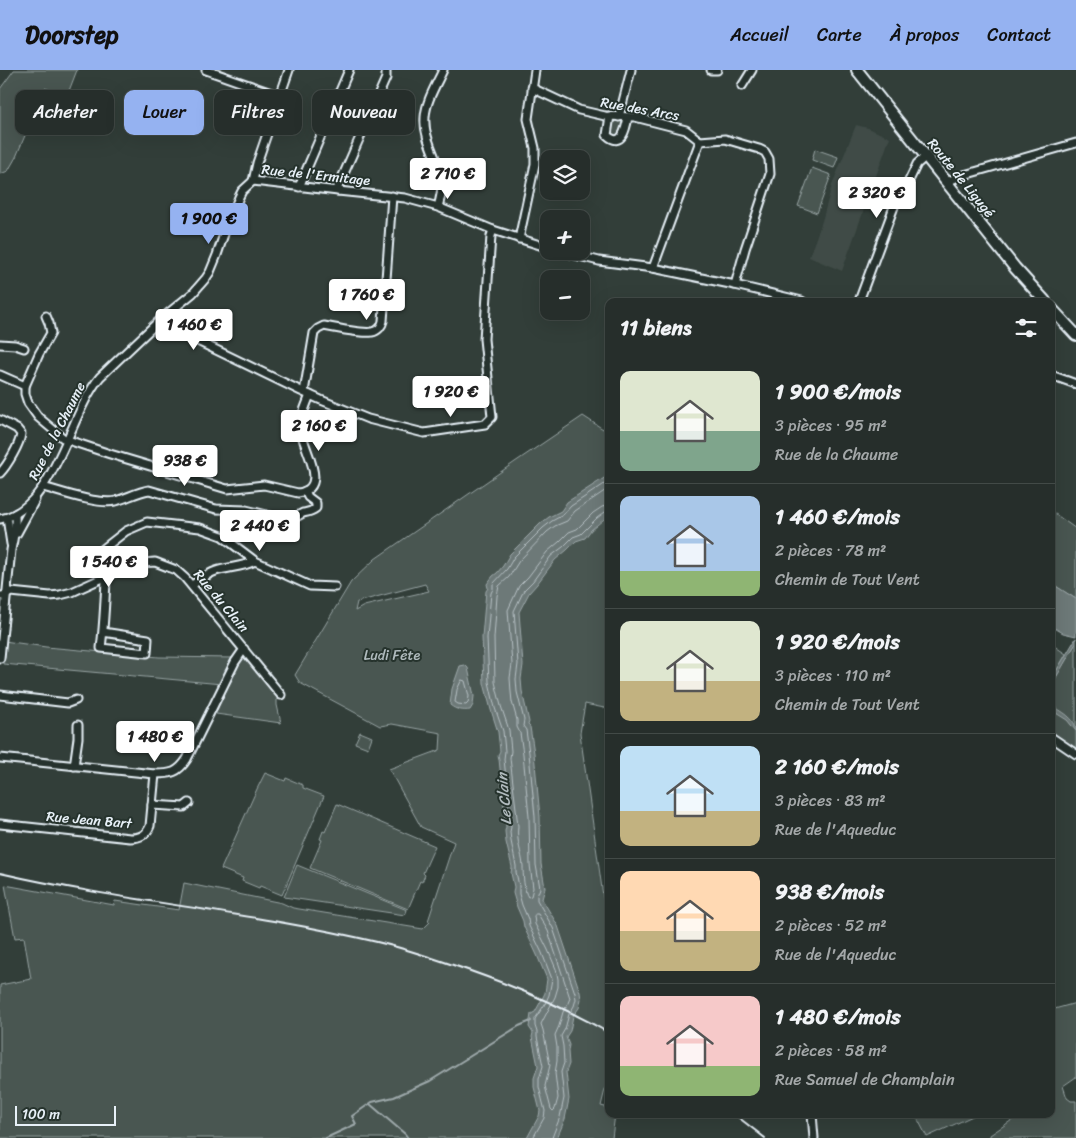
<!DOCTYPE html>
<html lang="fr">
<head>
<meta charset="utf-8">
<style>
	body { margin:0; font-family:Sriracha,sans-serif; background:#323a37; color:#f1f3f6; height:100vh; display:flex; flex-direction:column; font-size:19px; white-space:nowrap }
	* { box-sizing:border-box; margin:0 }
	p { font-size:16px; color:#a4a8a9 }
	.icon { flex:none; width:28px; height:28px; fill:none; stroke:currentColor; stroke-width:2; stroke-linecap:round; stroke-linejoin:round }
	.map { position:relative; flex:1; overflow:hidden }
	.sheet { position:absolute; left:605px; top:228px; width:450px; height:820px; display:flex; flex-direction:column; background:#262e2b; border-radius:10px; box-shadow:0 5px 20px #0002,0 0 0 1px #424a47 }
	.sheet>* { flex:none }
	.hud { position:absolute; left:15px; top:20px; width:475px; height:45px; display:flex; gap:10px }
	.controls { position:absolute; left:540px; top:80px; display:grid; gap:10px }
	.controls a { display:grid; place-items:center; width:50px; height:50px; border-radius:10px; background:#262e2b; box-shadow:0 5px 20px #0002,0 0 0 1px #424a47; font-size:25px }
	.scale { position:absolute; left:15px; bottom:12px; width:101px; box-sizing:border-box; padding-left:5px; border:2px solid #e8f1f8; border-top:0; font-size:14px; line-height:18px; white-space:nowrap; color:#e8f1f8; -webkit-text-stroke:4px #26332d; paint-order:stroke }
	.price { position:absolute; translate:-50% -42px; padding:0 11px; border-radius:5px; background:#fff; color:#222; font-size:16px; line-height:32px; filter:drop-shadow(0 1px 2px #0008) }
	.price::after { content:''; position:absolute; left:50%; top:30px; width:15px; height:11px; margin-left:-8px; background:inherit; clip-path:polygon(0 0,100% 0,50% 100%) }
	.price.on { background:#95b2f1; color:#111 }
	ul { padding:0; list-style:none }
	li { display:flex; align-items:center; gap:15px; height:125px; padding:0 15px }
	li+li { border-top:1px solid #424a47 }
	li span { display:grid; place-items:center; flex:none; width:140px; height:100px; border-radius:10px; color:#555 }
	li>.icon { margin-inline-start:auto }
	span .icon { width:60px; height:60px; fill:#fffc; stroke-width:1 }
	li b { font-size:21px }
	h2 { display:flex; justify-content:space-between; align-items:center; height:60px; padding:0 15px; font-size:21px }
	.pill { padding:0 18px; border-radius:10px; background:#262e2b; box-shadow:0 5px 20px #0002,0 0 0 1px #424a47; font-size:18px; line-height:45px }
	.pill.on { background:#95b2f1; color:#111 }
	header { display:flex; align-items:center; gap:30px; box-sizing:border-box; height:70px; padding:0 25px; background:#95b2f1; color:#111 }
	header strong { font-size:24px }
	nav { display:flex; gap:28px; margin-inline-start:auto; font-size:18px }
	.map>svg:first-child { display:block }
	.built { fill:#3f4b46 }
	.green { fill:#495651; stroke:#98a4a4; fill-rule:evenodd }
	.water { fill:#6d7978; stroke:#9ea9ab }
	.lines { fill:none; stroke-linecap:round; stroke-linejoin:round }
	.shore { stroke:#b7c1c5; stroke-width:1 }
	.stream { stroke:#9ea9ab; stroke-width:2 }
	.street-casing { stroke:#e8f1f8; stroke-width:11 }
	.secondary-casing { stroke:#e8f1f8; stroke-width:14 }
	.street { stroke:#26332d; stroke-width:7 }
	.secondary { stroke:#26332d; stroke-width:10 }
	.rail { stroke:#e8f1f8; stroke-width:2 }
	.labels { text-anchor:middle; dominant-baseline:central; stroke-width:4; stroke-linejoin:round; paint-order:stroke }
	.street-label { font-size:14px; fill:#e8f1f8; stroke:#26332d }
	.park-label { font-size:14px; fill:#b0bbbe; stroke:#26332d }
	.water-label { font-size:15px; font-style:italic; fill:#b1bbbe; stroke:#26332d }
</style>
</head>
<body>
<header>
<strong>Doorstep</strong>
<nav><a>Accueil</a><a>Carte</a><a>À propos</a><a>Contact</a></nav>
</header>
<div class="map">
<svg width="1076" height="1068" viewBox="0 0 1076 1068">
	<rect width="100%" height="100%" fill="#323e39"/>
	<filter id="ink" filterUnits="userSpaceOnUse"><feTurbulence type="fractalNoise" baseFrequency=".02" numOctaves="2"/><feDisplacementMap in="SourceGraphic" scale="10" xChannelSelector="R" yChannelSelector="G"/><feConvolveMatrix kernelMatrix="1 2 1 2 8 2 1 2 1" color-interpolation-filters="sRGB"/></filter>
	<g filter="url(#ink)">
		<path class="built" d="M856 55 868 58 886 66V65L890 67 842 201 809 187 822 151 832 115Z"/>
		<g class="green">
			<path d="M14 0H77L67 26 45 18 16 87 8 101 0 104V19Z"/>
			<path d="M614 50 623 51 625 54 618 66 611 64 612 51Z"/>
			<path d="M815 79 838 87 834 98 812 90Z"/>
			<path d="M812 98 831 105 817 143 798 136Z"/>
			<path d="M583 346 603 359 609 354V639L585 634 580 663 604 833H609V1003L601 1036 609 1038V1044H615L612 1068H0V915L31 909 24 867 15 868 5 815 114 835 115 831 179 840 184 813 282 833 293 838 423 859 430 852 428 851 454 772 421 757 389 699 440 680 441 663 392 654 380 656 300 613 295 605 351 512 375 489 515 392ZM425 514 429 521 364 536 355 541 357 532Z"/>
			<path d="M1051 441 1076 459V529L1051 513Z"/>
			<path d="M4 571 46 577 159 587 234 588 222 614 3 594Z"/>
			<path d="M1076 573V684L1051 667V616Z"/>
			<path d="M1051 574 1066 584 1051 610Z"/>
			<path d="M245 584 264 607 277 625V635L281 653 216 644 221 628 239 589 243 585Z"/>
			<path d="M360 662 372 667 368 678 355 673Z"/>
			<path d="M265 703 285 711 286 708 303 715V718L324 726 282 825 260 816 259 818 242 811 243 808 221 799 257 719Z"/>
			<path d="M337 734 435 776 423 803 425 805 422 812 420 811 408 839 310 798 322 770 320 769 323 761 325 762Z"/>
			<path d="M297 795 407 840 405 845 284 827Z"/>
			<path d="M1076 933V1007L1063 1016 1067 1028 1071 1031H1076V1068H990V1065L1021 1044H1051V940Z"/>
			<path d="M915 1044H977L927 1067Z"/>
		</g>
		<g class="water">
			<path d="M609 405V445L591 460 585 468 576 471 567 480 555 490 537 514 529 523 519 542 523 595 521 609 522 621 529 652 528 655 530 657 534 683 540 747 541 794 545 818 542 829 558 856 580 922 581 929 579 938 573 946 570 961 566 967 569 975 568 981 569 994 566 1002 569 1029 565 1049 557 1068H527L539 1046 540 1041 534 1017V1008L538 996 532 967 533 963 529 957 531 944 535 942 541 931 545 923 547 909 537 885 524 857 523 851 517 837 513 823 514 817 511 803 512 797 506 772 505 761 506 757 499 689 498 685 500 681 498 662 491 640 484 613 482 567 486 521 488 518 487 514 493 506 497 503 503 496 510 484 540 454 549 447 561 441 567 432Z"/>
			<path d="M1051 513 1076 529V566L1063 563 1051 556Z"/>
			<path d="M1076 568V573L1051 616V610Z"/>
			<path d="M465 595 468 598 474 626 473 635 470 640C463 641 456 640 450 635L452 619 460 596Z"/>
			<path d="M1051 635C1061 641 1076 648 1076 661L1067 650 1051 640Z"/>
		</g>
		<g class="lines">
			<g class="shore">
				<path d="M609 418 575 441 567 451 555 456 547 462 519 491 509 507 499 516 497 526 494 568 495 612 501 636 509 660 511 681 510 688 518 756C516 773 522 782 523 796 523 804 524 822 528 827L531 826 533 818 530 795 529 747 523 684 520 663 517 657V650L512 632 511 622 510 608 512 594 508 540 519 516 528 507 547 482 559 472 569 462 577 459 593 443 602 437 609 435"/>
				<path d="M462 610 465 611 469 626 468 633 466 635 458 634 455 632 457 620Z"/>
				<path d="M536 844H538L548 861 570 928 568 933 563 942 559 956 555 965 557 977V991L555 1003 558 1028 555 1039 553 1041 551 1039 545 1016 550 995 543 960 541 954 555 927 558 917V909L556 899 548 880 535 854 534 846Z"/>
				<path d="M533 1068 544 1048 545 1041 539 1017V1009L543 996 537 967V962L535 956V949L545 934 549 925 552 909 542 883 529 856 528 849 522 835 519 824V816L516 802V796L511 771 510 762 511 757 504 689 505 681 503 661 495 638 489 612 487 568 491 523 493 519V514L507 499 514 487 543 458 552 451 563 445 571 436 609 411"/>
				<path d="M552 1068 553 1065 560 1047 564 1028 561 1002 564 993 563 976 561 966 565 959 569 944 574 936 576 929 575 923 553 858 537 830V826L540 818 536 795 535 747 529 683 526 660 523 656 524 650 517 622 516 609 518 594 514 541 524 520 533 511 551 486 563 477 573 467 581 464 597 448 605 442H609"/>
			</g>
			<g class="stream">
				<path d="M370 1034 405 1064 408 1068"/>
				<path d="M326 1068 356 1054 352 1046 372 1032 394 1027 430 1011 519 956 531 951"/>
			</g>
			<defs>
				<g id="street">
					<path d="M206 0 280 26"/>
					<path d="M711 0H717"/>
					<path d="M742 16 752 0"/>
					<path d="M532 18 579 40 605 46 635 47 686 60 700 71 653 198"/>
					<path d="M610 46 607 65C622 79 626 58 628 47"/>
					<path d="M619 47 631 0"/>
					<path d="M700 71 725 69 759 79 765 82 769 89 770 104 745 179 735 215"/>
					<path d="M253 111 338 121 405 128 438 137 493 160 549 178"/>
					<path d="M253 111 257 93 289 0"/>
					<path d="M947 113 951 110 964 105 1076 73"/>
					<path d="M299 117 349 0"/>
					<path d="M338 121V117L386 8V0"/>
					<path d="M438 137C440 130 442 122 442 114 441 92 423 71 425 47 426 31 436 15 443 0"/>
					<path d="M519 169 535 94V78L528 49 535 0"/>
					<path d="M559 181 599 191 653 198 735 215 802 231"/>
					<path d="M859 231 895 134 906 117 917 94 925 87"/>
					<path d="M46 246 49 253 51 263 39 284 25 316V324L28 333 38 347 63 368 68 370 110 384 227 419 264 415 298 423C332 418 301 376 301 359 300 347 306 336 310 325"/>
					<path d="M160 250 165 255 177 261 301 321 321 330 368 349 424 363 485 354 492 347 484 269 491 166 493 160"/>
					<path d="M0 274 15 275 24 278"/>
					<path d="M0 305 25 316"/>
					<path d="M1051 305 1076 314"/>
					<path d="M304 322 314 263 318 259 324 256C334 258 364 264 372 262 378 261 382 256 383 251L392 126"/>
					<path d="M0 350 17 359 21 364C20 374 7 396 0 403"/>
					<path d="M43 417C61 422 98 435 116 431 127 428 137 422 149 420L216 439 246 440 287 450C294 450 297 446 303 443 308 442 311 442 316 438V433L308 427 305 421"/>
					<path d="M7 448 11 474"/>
					<path d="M0 449C54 440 69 344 100 307L160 250 193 223 206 208 210 202 217 185 224 164 239 127 242 121 253 111"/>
					<path d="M17 463 35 430"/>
					<path d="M108 505 100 487 103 479 126 461 147 452 200 458 222 466 255 491"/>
					<path d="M192 515C200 510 207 504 216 501 229 497 243 497 255 491L310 516 335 517"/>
					<path d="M0 526H3L11 522 50 526 60 525 72 522 105 507 131 494 155 492 176 500 185 508 281 625"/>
					<path d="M103 562 148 569 147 583 101 578C104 555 105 533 106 509L105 507"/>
					<path d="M0 588 11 480C14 467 16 456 15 444"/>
					<path d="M0 625 68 633 76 630"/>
					<path d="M1051 667 1076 684"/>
					<path d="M0 688 155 704C171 704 178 703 187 689L235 592 244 579"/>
					<path d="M74 696 78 668V655"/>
					<path d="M152 735 184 737 189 733"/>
					<path d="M0 754 130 768C139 768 146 766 150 756L155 704"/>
					<path d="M812 1044 814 1068"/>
				</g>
				<g id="secondary">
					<path d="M857 0 1015 198 1045 231"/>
					<path d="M1051 238 1076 265"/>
				</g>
			</defs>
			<use href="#street" class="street-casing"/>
			<use href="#secondary" class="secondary-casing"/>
			<use href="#street" class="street"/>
			<use href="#secondary" class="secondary"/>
			<g class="rail">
				<path d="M0 803C125 832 252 842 377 872 404 878 430 887 456 896 509 914 561 935 609 963"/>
				<path d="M734 1044 765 1068"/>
			</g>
		</g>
	</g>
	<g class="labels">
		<g class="street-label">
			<text transform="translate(640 39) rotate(10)">Rue des Arcs</text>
			<text transform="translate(316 105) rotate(6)">Rue de l'Ermitage</text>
			<text transform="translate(961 108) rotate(51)">Route de Ligugé</text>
			<text transform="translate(57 361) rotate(-63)">Rue de la Chaume</text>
			<text transform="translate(221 531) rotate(50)">Rue du Clain</text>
			<text transform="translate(89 750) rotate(5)">Rue Jean Bart</text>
		</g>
		<g class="park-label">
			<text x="392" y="585">Ludi Fête</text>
		</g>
		<g class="water-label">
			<text transform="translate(504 729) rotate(-95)">Le Clain</text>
		</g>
	</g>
</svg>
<div class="controls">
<a><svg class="icon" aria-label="layers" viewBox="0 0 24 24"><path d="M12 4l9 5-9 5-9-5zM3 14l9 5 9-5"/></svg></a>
<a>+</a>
<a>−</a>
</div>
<div class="scale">100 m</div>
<b class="price" style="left:448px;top:130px">2 710 €</b>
<b class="price" style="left:877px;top:149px">2 320 €</b>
<b class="price on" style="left:209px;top:175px">1 900 €</b>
<b class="price" style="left:367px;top:251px">1 760 €</b>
<b class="price" style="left:194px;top:281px">1 460 €</b>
<b class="price" style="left:451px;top:348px">1 920 €</b>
<b class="price" style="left:319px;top:382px">2 160 €</b>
<b class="price" style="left:185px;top:417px">938 €</b>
<b class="price" style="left:260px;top:482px">2 440 €</b>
<b class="price" style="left:109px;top:518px">1 540 €</b>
<b class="price" style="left:155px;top:693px">1 480 €</b>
<div class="hud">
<a class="pill">Acheter</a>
<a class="pill on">Louer</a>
<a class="pill">Filtres</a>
<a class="pill">Nouveau</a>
</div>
<section class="sheet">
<h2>11 biens<svg class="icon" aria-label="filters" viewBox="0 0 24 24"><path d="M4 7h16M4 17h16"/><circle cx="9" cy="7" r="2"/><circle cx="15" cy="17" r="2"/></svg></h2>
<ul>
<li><span style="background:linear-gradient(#dfe7d0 60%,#7fa58c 0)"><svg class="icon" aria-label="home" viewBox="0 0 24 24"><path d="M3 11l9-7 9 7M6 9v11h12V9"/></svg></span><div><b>1 900 €/mois</b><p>3 pièces · 95 m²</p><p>Rue de la Chaume</p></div></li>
<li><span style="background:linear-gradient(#a9c7e8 75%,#8fb573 0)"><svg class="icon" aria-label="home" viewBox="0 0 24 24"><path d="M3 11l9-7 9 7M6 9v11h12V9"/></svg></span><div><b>1 460 €/mois</b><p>2 pièces · 78 m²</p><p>Chemin de Tout Vent</p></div></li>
<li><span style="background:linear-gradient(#dfe7d0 60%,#c2b280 0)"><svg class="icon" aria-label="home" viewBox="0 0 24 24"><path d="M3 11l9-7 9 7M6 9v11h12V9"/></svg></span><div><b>1 920 €/mois</b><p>3 pièces · 110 m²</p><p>Chemin de Tout Vent</p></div></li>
<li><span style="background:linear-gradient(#bfe0f5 65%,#c2b280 0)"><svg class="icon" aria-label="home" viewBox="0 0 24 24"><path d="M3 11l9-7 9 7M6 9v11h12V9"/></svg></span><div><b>2 160 €/mois</b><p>3 pièces · 83 m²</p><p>Rue de l'Aqueduc</p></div></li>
<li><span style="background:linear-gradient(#ffd9b3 60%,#c2b280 0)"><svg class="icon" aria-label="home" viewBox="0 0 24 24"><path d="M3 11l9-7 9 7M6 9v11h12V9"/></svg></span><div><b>938 €/mois</b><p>2 pièces · 52 m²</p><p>Rue de l'Aqueduc</p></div></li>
<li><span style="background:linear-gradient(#f6c9c9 70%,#8fb573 0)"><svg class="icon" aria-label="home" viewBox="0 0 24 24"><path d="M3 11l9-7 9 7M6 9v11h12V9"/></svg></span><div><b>1 480 €/mois</b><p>2 pièces · 58 m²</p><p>Rue Samuel de Champlain</p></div></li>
</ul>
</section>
</div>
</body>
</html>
